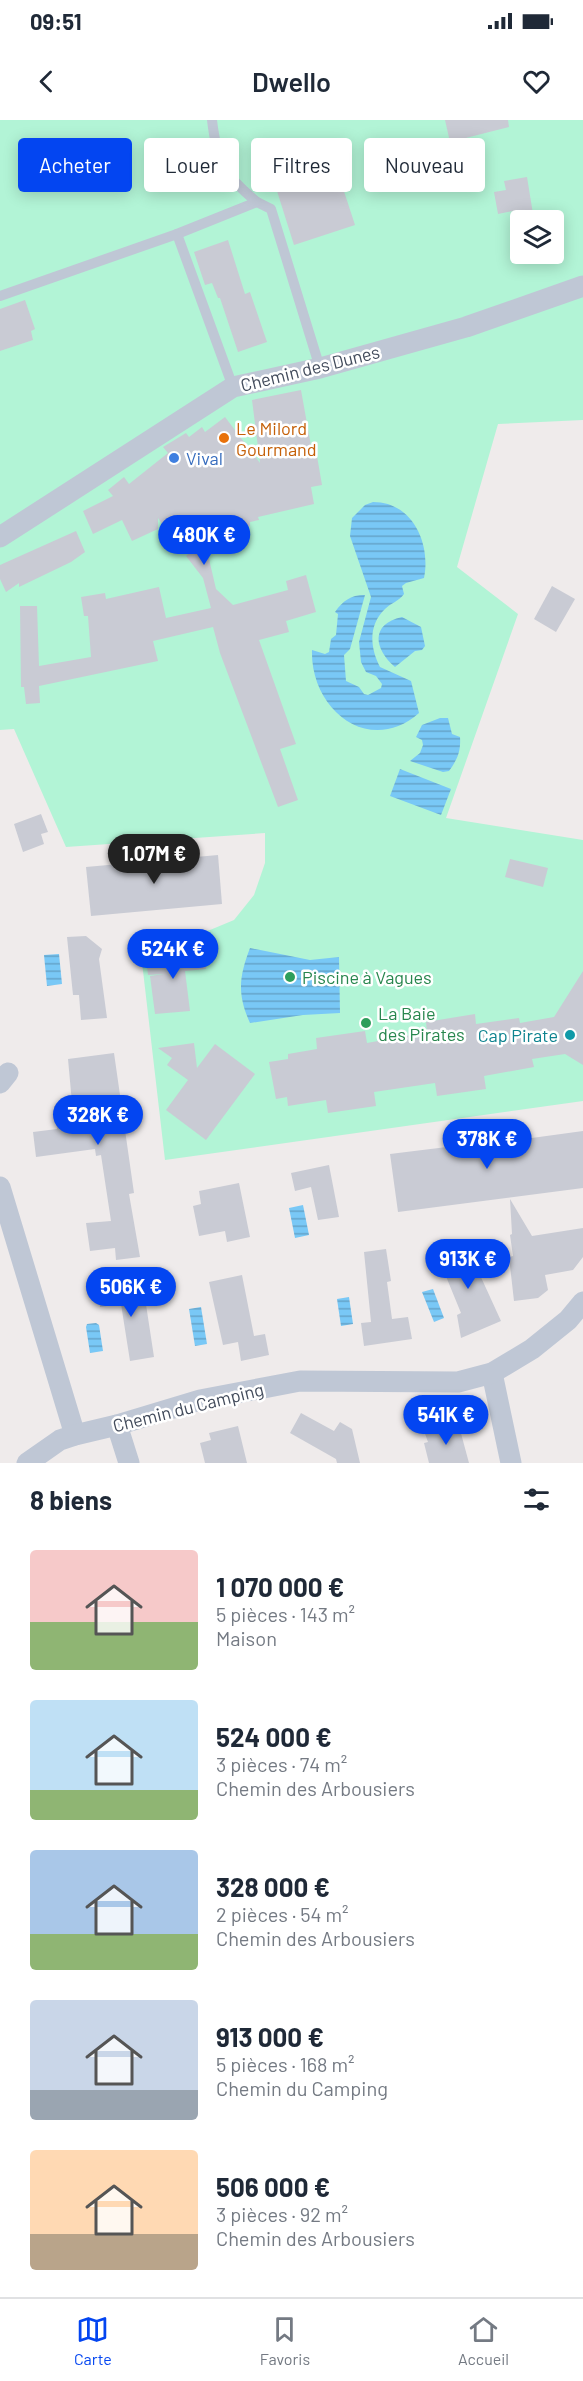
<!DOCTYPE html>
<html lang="fr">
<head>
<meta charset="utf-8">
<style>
	body { margin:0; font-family:Barlow,sans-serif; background:#f2f2f3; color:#1f2937; height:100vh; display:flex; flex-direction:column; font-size:22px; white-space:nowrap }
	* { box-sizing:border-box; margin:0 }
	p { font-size:20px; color:#747a83 }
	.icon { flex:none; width:33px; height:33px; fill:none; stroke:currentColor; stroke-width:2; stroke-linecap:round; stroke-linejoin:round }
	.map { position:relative; height:1343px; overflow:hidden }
	.panel { display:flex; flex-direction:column; background:#fff; flex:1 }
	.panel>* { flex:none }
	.guide { position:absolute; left:18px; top:18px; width:548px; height:54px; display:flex; gap:12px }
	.controls { position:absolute; left:510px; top:90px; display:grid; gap:12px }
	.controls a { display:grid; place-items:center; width:54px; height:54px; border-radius:6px; background:#fff; box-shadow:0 3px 15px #0003; font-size:30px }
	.price { position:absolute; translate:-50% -51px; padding:0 14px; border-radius:21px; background:#0345f1; color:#fff; font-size:20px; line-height:39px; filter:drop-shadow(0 2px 3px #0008) }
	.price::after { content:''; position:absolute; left:50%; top:36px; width:18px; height:14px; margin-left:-9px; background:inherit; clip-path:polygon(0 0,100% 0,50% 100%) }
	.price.active { background:#222; color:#fff }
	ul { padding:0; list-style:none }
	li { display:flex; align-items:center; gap:18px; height:150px; padding:0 30px }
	li span { display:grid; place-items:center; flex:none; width:168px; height:120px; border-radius:6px; color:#555 }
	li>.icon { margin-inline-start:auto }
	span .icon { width:72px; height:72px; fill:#fffc; stroke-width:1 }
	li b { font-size:26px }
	h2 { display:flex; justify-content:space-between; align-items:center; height:72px; padding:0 30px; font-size:26px }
	.tag { padding:0 21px; border-radius:6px; background:#fff; box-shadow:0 3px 15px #0003; font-size:21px; line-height:54px }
	.tag.active { background:#0345f1; color:#fff }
	.status { display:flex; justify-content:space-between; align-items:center; height:42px; padding:0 30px; background:#fff; direction:ltr }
	.status svg { height:16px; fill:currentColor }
	header { display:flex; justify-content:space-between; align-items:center; height:78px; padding:0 30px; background:#fff; font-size:27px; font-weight:600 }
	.tab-bar { display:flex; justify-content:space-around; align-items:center; height:84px; border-top:2px solid #e0e1e3; background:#fff; font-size:16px; color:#747a83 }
	.tab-bar a { display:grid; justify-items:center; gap:3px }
	.tab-bar .active { color:#0345f1 }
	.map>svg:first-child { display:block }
	.green { fill:#b2f4d6; fill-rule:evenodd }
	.water { fill:url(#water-rules) }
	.building { fill:#c9cbd4 }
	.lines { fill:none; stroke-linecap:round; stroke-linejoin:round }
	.lane { stroke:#bfc7d5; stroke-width:10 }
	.street { stroke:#bfc7d5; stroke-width:21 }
	.food-dot { fill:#e8710a; stroke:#fff; stroke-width:2 }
	.shop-dot { fill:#3f7fe0; stroke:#fff; stroke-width:2 }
	.leisure-dot { fill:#2e9e5b; stroke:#fff; stroke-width:2 }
	.culture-dot { fill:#0f9aa8; stroke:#fff; stroke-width:2 }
	.labels { text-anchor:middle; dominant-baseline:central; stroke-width:5; stroke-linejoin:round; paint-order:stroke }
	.street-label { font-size:18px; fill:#424b5b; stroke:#fff }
	.food-label { font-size:18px; fill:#c56008; stroke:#fff; text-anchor:start }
	.shop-label { font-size:18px; fill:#366cbe; stroke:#fff; text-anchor:start }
	.leisure-label { font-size:18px; fill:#27864d; stroke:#fff; text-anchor:start }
	.culture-label { font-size:18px; fill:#0d838f; stroke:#fff; text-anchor:end }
</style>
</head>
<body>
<div class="status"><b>09:51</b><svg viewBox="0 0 49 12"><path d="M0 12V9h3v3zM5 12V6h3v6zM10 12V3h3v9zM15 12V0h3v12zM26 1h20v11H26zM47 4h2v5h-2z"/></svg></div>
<header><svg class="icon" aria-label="back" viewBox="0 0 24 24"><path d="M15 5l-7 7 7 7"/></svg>Dwello<svg class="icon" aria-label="heart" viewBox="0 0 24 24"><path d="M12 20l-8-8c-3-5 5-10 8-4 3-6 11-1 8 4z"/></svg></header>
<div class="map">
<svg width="583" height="1343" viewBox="0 0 583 1343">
	<defs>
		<pattern id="water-rules" width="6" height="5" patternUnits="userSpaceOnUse" patternTransform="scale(1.5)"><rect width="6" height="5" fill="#79c8f6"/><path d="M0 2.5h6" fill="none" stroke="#65a4ca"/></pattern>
	</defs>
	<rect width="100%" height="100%" fill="#efebeb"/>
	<path class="green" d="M0 0H583V300L498 304 457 447 518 494 446 698 583 720V981L165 1040 140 825 210 810 234 800 254 775 265 743V713L66 727 14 609 0 610ZM520 100H554V134H520Z"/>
	<g class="water">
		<path d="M373 382C413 382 431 424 424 458L406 463 402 466 404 474C399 481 391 483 385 489 368 505 370 528 380 547L411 561 419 593C369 637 310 589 312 530L325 534 329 532 331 519 336 515 338 494 335 492C343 481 350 475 365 475L350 529 344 535 346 561 359 567 364 574 368 575 381 568 382 564 376 556 366 552 361 542 359 522 371 477 350 416 352 398 365 385Z"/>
		<path d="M402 497 421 507 425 526 422 530 415 531 395 547C374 529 370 504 402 497Z"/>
		<path d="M440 598H448L452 614 460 617C461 632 457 640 449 651L443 652 410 641 420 633 423 625 422 620 416 617 422 605Z"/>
		<path d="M400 649 451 669 441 695 390 676Z"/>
		<path d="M250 828 310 840 339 837 340 893 303 895 250 903C237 874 239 857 250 828Z"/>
		<path d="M59 834 62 864 47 866 44 835Z"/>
		<path d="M303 1085 309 1115 295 1118 289 1088Z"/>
		<path d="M433 1169 444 1198 434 1202 422 1172Z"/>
		<path d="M349 1177 353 1204 341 1206 337 1179Z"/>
		<path d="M201 1187 207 1224 195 1226 189 1189Z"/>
		<path d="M96 1203 99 1205 103 1231 90 1233 86 1207 87 1204Z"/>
	</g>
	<g class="building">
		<path d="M445 0H508L509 7 450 22Z"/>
		<path d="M339 30 345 47 340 48 342 55 339 56 355 105 294 125 271 52Z"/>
		<path d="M527 57 534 100H515L513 91 498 94 494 72 506 70 504 61Z"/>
		<path d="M228 120 245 174 250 172 267 222 238 232 220 178H218L212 163 205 165 194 132Z"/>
		<path d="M25 180 35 209 31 211 33 220 0 231V189Z"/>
		<path d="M301 270 313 337 317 336 322 365 311 367 314 384 258 397 259 400 250 402V406L227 410 206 426 216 469 233 485 288 470 286 461 306 455 316 492 286 501 289 512 259 520 296 624 280 629 298 680 278 687 220 533 213 507 153 521 158 541 39 566 40 583 26 584 24 567H21L20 486H37L39 546 91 537 88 496H84L81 477 105 473 106 479 159 467 166 498 211 488 203 458 186 436 198 427 178 400 164 407 158 398V409L132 421 122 400 93 414 83 391 113 376 108 370 124 357 129 364 168 333 163 327 186 313 189 317 202 307 205 312 225 297 260 343 252 280Z"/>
		<path d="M76 411 85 432 71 442 19 467V463L6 472 0 459V445Z"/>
		<path d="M552 466 575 479 556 512 534 499Z"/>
		<path d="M41 694 48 712 41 714 44 724 23 732 14 704Z"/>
		<path d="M218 735 222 784 91 796 86 747Z"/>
		<path d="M510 739 548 748 543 767 505 757Z"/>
		<path d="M86 816 102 829 99 839 107 898 81 900 79 875H73L67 817Z"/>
		<path d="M204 831 206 849 185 851 190 891 155 894 150 856 164 854 148 855 146 838Z"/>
		<path d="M583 851V945L565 934 532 939 534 947 484 956 486 969 437 976 435 963 374 972 376 986 328 993 326 980 288 986 287 977 276 979 269 942 288 939V934L317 929 316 918 365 911 367 923 427 912 426 902 475 894 476 904 519 898 520 903 554 897Z"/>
		<path d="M194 923 197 948 215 924 255 954 206 1020 166 990 188 960 167 945 172 938 158 928Z"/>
		<path d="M114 933 134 1073 129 1074 140 1137 116 1140 115 1128 90 1131 86 1103 111 1101 101 1035 96 1036 95 1029 36 1037 33 1012 57 1009 54 986 72 983 68 939Z"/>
		<path d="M493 1007 495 1023 583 1011V1068L398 1092 390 1034 463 1025 462 1012Z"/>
		<path d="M329 1045 339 1097 318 1100 311 1067 295 1071 291 1053Z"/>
		<path d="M239 1063 250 1117 227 1122 225 1111 199 1116 193 1086 201 1084 199 1071Z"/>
		<path d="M510 1079 532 1116 583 1108V1137L573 1150 545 1155 548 1170 538 1178 514 1181 509 1137 513 1136 510 1115 512 1114Z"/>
		<path d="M464 1120 501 1201 461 1218 457 1195 461 1193 436 1132Z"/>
		<path d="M386 1129 391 1161 387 1162 392 1199 408 1197 412 1219 364 1226 361 1203 371 1202 364 1132Z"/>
		<path d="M242 1155 254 1216 265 1214 269 1235 241 1241 238 1222 223 1225 209 1162Z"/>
		<path d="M135 1162 137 1180 145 1178 154 1237 130 1241 121 1184 100 1187 97 1168Z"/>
		<path d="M301 1293 334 1311 340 1302 352 1309 360 1343H337L336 1339 290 1313Z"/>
		<path d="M238 1306 247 1343H205L200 1323 211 1320 209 1313Z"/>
		<path d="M442 1306 443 1310 459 1306 469 1343H429L424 1323 428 1322 424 1311Z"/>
	</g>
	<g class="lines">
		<g class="lane">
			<path d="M212 0C217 43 224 55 257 82"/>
			<path d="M177 114 257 82 271 89 320 248"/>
			<path d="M0 176 177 114 233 267"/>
		</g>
		<g class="street">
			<path d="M0 417 233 267 320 248 466 207 583 166"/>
			<path d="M0 963 8 953"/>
			<path d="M0 1067 75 1315"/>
			<path d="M492 1253 511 1343"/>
			<path d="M117 1305 129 1343"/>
			<path d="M27 1343 60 1320 75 1315 117 1305 200 1280 300 1261 458 1262 492 1253 532 1229 568 1200 583 1182"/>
		</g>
	</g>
	<circle class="food-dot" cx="224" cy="318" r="6"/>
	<circle class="shop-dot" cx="174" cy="338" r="6"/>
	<g class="leisure-dot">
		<circle cx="290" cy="857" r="6"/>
		<circle cx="366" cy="903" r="6"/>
	</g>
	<circle class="culture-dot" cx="570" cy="915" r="6"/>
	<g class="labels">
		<g class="street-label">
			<text transform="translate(310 248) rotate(-14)">Chemin des Dunes</text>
			<text transform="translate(188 1287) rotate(-14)">Chemin du Camping</text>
		</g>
		<g class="food-label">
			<text x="236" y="308">Le Milord<tspan x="236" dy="21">Gourmand</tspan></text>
		</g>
		<g class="shop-label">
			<text x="186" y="338">Vival</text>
		</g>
		<g class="leisure-label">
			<text x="302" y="857">Piscine à Vagues</text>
			<text x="378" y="893">La Baie<tspan x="378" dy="21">des Pirates</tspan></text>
		</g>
		<g class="culture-label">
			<text x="558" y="915">Cap Pirate</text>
		</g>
	</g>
</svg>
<div class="controls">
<a><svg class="icon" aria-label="layers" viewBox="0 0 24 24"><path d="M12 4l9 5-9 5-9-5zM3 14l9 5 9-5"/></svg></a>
</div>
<b class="price" style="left:204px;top:446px">480K €</b>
<b class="price active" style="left:154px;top:765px">1.07M €</b>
<b class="price" style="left:173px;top:860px">524K €</b>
<b class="price" style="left:98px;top:1026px">328K €</b>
<b class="price" style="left:487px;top:1050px">378K €</b>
<b class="price" style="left:468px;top:1170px">913K €</b>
<b class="price" style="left:131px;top:1198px">506K €</b>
<b class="price" style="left:446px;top:1326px">541K €</b>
<div class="guide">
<a class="tag active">Acheter</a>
<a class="tag">Louer</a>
<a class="tag">Filtres</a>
<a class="tag">Nouveau</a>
</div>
</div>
<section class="panel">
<h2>8 biens<svg class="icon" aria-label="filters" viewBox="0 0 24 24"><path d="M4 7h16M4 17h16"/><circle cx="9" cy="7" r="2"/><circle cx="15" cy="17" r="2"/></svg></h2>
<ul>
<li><span style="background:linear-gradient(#f6c9c9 60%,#8fb573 0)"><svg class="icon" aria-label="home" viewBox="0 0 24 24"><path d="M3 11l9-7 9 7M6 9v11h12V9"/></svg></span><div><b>1 070 000 €</b><p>5 pièces · 143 m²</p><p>Maison</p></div></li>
<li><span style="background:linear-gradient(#bfe0f5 75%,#8fb573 0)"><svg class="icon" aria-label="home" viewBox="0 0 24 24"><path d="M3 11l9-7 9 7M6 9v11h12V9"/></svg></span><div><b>524 000 €</b><p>3 pièces · 74 m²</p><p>Chemin des Arbousiers</p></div></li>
<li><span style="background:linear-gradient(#a9c7e8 70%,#8fb573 0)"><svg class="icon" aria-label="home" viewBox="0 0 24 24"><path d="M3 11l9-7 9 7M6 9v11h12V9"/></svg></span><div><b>328 000 €</b><p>2 pièces · 54 m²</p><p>Chemin des Arbousiers</p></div></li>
<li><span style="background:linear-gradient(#c9d6e8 75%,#9aa5b1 0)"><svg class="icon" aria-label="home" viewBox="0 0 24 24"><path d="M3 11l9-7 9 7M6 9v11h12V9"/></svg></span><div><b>913 000 €</b><p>5 pièces · 168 m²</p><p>Chemin du Camping</p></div></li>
<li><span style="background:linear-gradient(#ffd9b3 70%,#b9a48a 0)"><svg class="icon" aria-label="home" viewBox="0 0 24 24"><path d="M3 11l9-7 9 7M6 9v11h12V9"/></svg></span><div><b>506 000 €</b><p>3 pièces · 92 m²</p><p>Chemin des Arbousiers</p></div></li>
</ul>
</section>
<nav class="tab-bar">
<a class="active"><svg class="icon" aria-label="map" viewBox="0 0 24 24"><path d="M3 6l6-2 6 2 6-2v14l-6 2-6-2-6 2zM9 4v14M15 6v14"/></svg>Carte</a>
<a><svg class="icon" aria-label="saved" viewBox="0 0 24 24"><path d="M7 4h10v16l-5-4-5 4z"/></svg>Favoris</a>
<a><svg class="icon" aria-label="home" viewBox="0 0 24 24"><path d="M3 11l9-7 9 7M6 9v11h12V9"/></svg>Accueil</a>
</nav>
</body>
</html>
